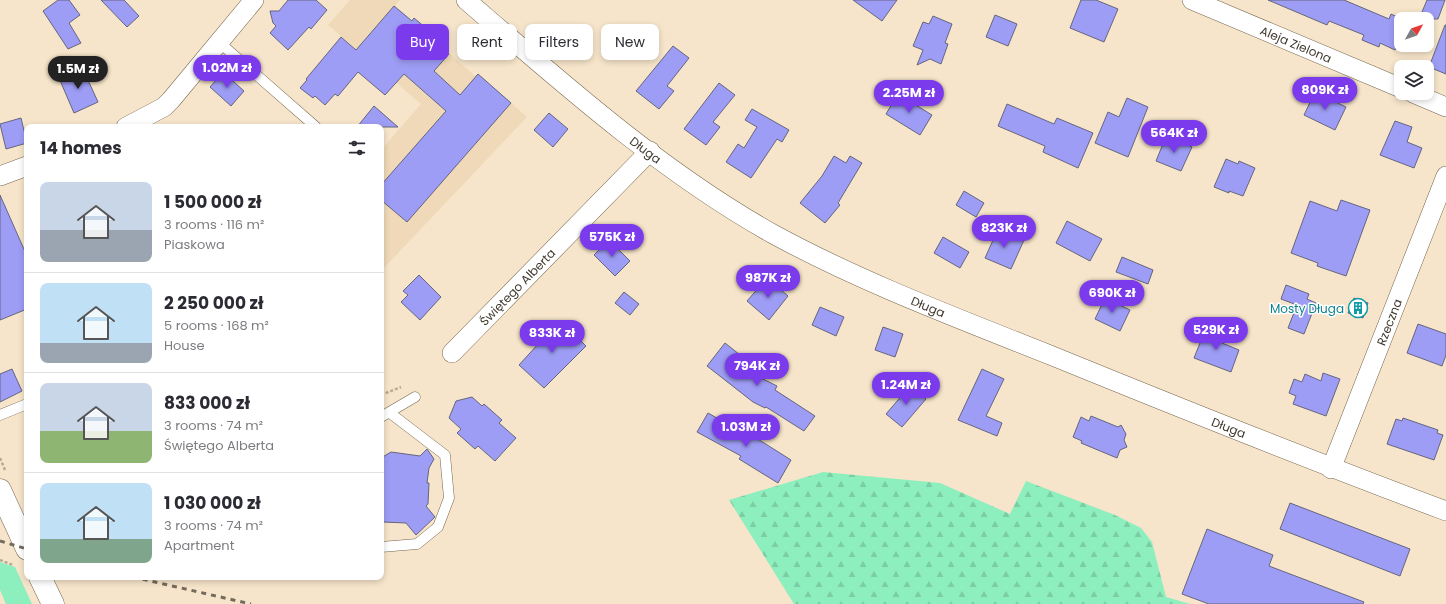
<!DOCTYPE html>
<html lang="en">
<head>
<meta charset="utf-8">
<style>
	body { margin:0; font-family:Poppins,sans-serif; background:#f2f2f3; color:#2b2b33; height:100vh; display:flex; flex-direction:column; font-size:15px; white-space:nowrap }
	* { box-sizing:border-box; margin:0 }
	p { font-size:13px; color:#7c7c81 }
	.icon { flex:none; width:22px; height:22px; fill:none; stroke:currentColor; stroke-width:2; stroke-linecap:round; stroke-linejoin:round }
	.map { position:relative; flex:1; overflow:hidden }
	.drawer { position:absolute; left:24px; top:124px; width:360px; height:456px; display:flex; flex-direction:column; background:#fff; border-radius:8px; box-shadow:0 2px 6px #0003 }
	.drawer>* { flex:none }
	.banner { position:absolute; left:396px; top:24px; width:380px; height:36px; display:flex; gap:8px }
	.needle { width:26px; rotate:50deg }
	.buttons { position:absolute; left:1394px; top:12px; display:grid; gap:8px }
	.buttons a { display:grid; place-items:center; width:40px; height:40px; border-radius:8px; background:#fff; box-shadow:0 2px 6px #0003; font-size:20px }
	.price { position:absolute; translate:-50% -34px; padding:0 9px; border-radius:14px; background:#7c3aed; color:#fff; font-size:13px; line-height:26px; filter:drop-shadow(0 1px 2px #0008) }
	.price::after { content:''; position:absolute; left:50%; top:24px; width:12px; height:9px; margin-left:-6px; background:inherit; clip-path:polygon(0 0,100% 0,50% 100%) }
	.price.on { background:#222; color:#fff }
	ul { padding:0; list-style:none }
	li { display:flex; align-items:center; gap:12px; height:100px; padding:0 16px }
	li+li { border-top:1px solid #e1e1e2 }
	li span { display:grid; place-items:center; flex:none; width:112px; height:80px; border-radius:8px; color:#555 }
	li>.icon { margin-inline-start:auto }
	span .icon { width:48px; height:48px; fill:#fffc; stroke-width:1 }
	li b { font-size:17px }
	h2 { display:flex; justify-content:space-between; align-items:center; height:48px; padding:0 16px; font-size:17px }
	.tag { padding:0 14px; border-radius:8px; background:#fff; box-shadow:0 2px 6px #0003; font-size:14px; line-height:36px }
	.tag.on { background:#7c3aed; color:#fff }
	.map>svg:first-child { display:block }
	.built { fill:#efd9b8 }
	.green { fill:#8deebe }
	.forest { fill:url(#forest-firs) }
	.building { fill:#9e9df5; stroke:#65657f }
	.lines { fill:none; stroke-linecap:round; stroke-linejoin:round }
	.lane-casing { stroke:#75664f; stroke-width:11 }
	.street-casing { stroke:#75664f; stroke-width:20 }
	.secondary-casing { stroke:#75664f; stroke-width:23 }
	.path { stroke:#b7aa95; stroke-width:2.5; stroke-dasharray:3 2; stroke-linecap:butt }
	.lane { stroke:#fff; stroke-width:10 }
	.street { stroke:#fff; stroke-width:19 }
	.secondary { stroke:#fff; stroke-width:22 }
	.rail { stroke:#756b5c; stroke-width:3; stroke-dasharray:5 5; stroke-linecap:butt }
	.labels { text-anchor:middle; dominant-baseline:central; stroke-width:3; stroke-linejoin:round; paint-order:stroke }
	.street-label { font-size:12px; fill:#40392f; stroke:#fff }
	.culture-label { font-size:12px; fill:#0d838f; stroke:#fff; text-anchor:end }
</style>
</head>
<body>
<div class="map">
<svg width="1446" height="604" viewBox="0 0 1446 604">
	<defs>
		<pattern id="forest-firs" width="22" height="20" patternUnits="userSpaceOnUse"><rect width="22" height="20" fill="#8deebe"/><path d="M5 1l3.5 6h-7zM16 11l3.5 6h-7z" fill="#7bcda4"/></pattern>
	</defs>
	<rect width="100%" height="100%" fill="#f6e5ca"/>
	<path class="built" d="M350 0H400L395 6 411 21 414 18 433 34 431 37 475 76 478 74 527 117 381 271V150L421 104 328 25Z"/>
	<path class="green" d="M0 562 15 567 32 604H6L0 590Z"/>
	<path class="forest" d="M823 472 940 483 1010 514 1026 481 1115 515 1141 528 1152 542 1166 597 1190 604H794L729 500Z"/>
	<g class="building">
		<path d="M58 0H69L80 15 69 23 81 43 68 49 43 11Z"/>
		<path d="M101 0H124L139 16 127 27Z"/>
		<path d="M288 0H316L327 10 311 29 309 27 288 50 270 33 276 26 273 23 270 11H279Z"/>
		<path d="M853 0H897L882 21Z"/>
		<path d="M1081 0H1096L1118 9 1104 42 1070 28Z"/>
		<path d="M1268 0H1344L1389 19 1391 14 1402 19 1401 36 1395 50 1380 43 1379 47 1362 40 1364 35 1329 21 1327 25Z"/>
		<path d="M1427 0H1445L1438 19H1419Z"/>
		<path d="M394 6 412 21 414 18 433 34 430 37 449 54 434 71 460 95 478 74 511 103 407 222 381 200V185L446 111 404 74 385 95 358 72 338 96 335 94 325 105 315 96 313 98 300 88 307 80 306 79 341 37 356 50Z"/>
		<path d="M995 15 1017 24 1008 46 986 37Z"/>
		<path d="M933 16 952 24 945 43 948 44 941 64 930 59 917 65 923 50 913 46 923 22 929 24Z"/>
		<path d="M1445 25H1446V74L1429 67Z"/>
		<path d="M673 46 689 58 667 86 674 91 659 109 636 91Z"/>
		<path d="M82 67 98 102 74 113 59 78Z"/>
		<path d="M223 72 244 91 231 106 210 87Z"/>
		<path d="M719 83 735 95 713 122 720 127 706 145 684 129Z"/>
		<path d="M1315 92 1346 107 1335 130 1304 115Z"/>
		<path d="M898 94 932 115 920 135 886 114Z"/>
		<path d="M1127 98 1148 107 1128 157 1095 143 1108 112 1119 117Z"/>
		<path d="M1007 104 1054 124 1057 118 1093 133 1078 168 1043 152 1045 146 998 126Z"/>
		<path d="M374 106 398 127H357Z"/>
		<path d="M752 109 789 130 782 142 777 139 751 178 726 162 738 144 744 148 757 127 745 120Z"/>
		<path d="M549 113 568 129 553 147 534 130Z"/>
		<path d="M21 118 27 143 6 149 0 124Z"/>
		<path d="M1395 121 1412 127 1407 142 1422 148 1414 168 1380 155Z"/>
		<path d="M1165 139 1174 142 1175 139 1192 147 1181 171 1156 161Z"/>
		<path d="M834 156 846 163 850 156 862 163 838 203 840 205 825 223 800 203 822 176Z"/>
		<path d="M1226 159 1238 164 1239 161 1255 168 1243 196 1229 191V193L1214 187Z"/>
		<path d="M964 191 984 203 976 217 956 205Z"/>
		<path d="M0 195 27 256V309L0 320Z"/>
		<path d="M1341 200 1370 210 1346 276 1317 266 1318 263 1291 253 1310 201 1337 211Z"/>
		<path d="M1067 221 1102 239 1090 261 1056 243Z"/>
		<path d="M998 229 1024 240 1011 269 985 258Z"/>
		<path d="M943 237 969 252 960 268 934 253Z"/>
		<path d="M609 240 630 261 615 276 594 255Z"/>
		<path d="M1122 257 1153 270 1148 284 1116 272Z"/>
		<path d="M419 275 441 297 420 320 401 302 408 295 403 291Z"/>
		<path d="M767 278 788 296 769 320 747 301Z"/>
		<path d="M1286 285 1309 294 1307 299 1316 303 1304 334 1288 328 1297 305 1281 299Z"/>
		<path d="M624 292 639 304 630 315 615 303Z"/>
		<path d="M1105 298 1130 310 1120 331 1095 319Z"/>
		<path d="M1354 298 1368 303 1363 318 1348 313Z"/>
		<path d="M820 307 844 317 836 336 812 325Z"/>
		<path d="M560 320 586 346 544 388 519 365Z"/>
		<path d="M1418 324 1446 334V355L1442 366 1407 353Z"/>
		<path d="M883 327 903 334 895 357 875 350Z"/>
		<path d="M1206 328 1225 335 1222 343 1239 350 1231 372 1194 358Z"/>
		<path d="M725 343 754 366 749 372 777 386 775 390 815 416 804 431 766 407 765 408 753 402 707 366Z"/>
		<path d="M12 369 22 391 0 402V374Z"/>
		<path d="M982 369 1004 379 986 416 1002 423 997 436 958 420Z"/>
		<path d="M1323 373 1340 379 1326 416 1293 404 1296 396 1289 393 1294 379 1302 382 1305 374 1321 381Z"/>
		<path d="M910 386 926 399 902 427 886 414Z"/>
		<path d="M472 397 482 406 484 404 502 420 499 423 516 438 495 461 478 446 475 449 457 433 461 429 449 418 456 401Z"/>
		<path d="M708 413 752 438 753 436 791 460 778 483 739 459 741 456 697 432Z"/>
		<path d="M1091 416 1118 427 1121 425 1126 434 1124 440 1127 447 1120 450 1117 458 1081 443 1082 441 1073 437 1081 417 1089 421Z"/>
		<path d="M1403 418 1438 430 1437 433 1443 435 1434 460 1387 444 1396 419 1402 421Z"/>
		<path d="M427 449 434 459 429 468 427 483H429L428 504 426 506 435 517 416 535 406 523 383 522 381 520V458L391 452 420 456Z"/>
		<path d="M1290 503 1410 549 1400 576 1280 529Z"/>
		<path d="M1207 529 1273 555 1269 566 1364 602 1363 604H1209L1182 594Z"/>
	</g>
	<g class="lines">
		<defs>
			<g id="lane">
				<path d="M220 43 316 127"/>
				<path d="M0 415 27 404"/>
				<path d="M381 417 415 397"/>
				<path d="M381 547 417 544 438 527 449 498 445 455 390 413"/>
			</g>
			<g id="street">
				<path id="s1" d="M466 0C562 83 662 172 773 234 863 283 960 319 1055 357 1185 410 1315 462 1446 511"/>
				<path id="s2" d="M1192 0 1401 88"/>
				<path d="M1413 93 1446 107"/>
				<path d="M126 127 164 107 171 100 254 0"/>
				<path d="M0 176 27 166"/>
				<path id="s3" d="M452 353 650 151"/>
				<path id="s4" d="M1331 469 1446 176"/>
			</g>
			<g id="secondary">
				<path d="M0 490 27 549"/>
				<path d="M40 577 53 604"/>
			</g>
		</defs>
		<use href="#lane" class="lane-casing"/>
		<use href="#street" class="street-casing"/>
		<use href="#secondary" class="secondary-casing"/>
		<g class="path">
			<path d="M381 395 401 387"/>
			<path d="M0 458 5 470"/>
			<path d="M0 560 13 565"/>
		</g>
		<use href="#lane" class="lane"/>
		<use href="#street" class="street"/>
		<use href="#secondary" class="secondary"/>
		<g class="rail">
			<path d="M0 541 27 549"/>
			<path d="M133 577 251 604"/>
		</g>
	</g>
	<defs>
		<symbol id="building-ring" viewBox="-11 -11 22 22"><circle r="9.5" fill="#fff" stroke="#0f9aa8" stroke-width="1.5"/><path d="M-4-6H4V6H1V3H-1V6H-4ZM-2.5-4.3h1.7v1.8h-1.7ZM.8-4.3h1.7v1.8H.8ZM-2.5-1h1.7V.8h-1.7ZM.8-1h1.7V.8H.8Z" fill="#0f9aa8"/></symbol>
	</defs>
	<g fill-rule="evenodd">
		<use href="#building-ring" x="1347" y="297" width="22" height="22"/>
	</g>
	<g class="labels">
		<g class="street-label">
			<text stroke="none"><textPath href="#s2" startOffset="113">Aleja Zielona</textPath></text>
			<text stroke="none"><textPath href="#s1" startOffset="234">Długa</textPath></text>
			<text stroke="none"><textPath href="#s3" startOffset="93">Świętego Alberta</textPath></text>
			<text stroke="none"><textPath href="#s1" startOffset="558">Długa</textPath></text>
			<text stroke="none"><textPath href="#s4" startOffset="158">Rzeczna</textPath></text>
			<text stroke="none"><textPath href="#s1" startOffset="882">Długa</textPath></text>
		</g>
		<g class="culture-label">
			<text x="1344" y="308">Mosty Długa</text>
		</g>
	</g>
</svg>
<div class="buttons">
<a><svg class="needle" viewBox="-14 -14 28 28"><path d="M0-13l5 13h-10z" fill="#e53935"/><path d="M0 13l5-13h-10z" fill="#7c7c81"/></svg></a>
<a><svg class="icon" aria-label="layers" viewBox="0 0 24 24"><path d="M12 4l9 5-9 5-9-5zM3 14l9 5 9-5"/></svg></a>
</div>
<b class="price" style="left:227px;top:89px">1.02M zł</b>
<b class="price on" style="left:78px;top:90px">1.5M zł</b>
<b class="price" style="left:1325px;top:111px">809K zł</b>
<b class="price" style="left:909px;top:114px">2.25M zł</b>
<b class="price" style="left:1174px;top:154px">564K zł</b>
<b class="price" style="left:1004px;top:249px">823K zł</b>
<b class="price" style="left:612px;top:258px">575K zł</b>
<b class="price" style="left:768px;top:299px">987K zł</b>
<b class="price" style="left:1112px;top:314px">690K zł</b>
<b class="price" style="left:1216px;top:351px">529K zł</b>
<b class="price" style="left:552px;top:354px">833K zł</b>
<b class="price" style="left:757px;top:387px">794K zł</b>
<b class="price" style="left:906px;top:406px">1.24M zł</b>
<b class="price" style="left:746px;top:448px">1.03M zł</b>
<div class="banner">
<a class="tag on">Buy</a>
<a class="tag">Rent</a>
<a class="tag">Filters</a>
<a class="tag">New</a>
</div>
<section class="drawer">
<h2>14 homes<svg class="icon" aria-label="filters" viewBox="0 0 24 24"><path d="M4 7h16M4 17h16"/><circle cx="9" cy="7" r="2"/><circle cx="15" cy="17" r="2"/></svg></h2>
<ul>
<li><span style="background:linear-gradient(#c9d6e8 60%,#9aa5b1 0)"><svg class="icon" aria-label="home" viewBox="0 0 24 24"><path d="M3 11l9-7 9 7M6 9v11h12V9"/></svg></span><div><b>1 500 000 zł</b><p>3 rooms · 116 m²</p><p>Piaskowa</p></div></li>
<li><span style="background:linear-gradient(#bfe0f5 75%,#9aa5b1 0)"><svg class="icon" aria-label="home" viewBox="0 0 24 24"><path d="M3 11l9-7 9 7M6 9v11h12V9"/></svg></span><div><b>2 250 000 zł</b><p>5 rooms · 168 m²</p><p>House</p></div></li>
<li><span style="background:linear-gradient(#c9d6e8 60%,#8fb573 0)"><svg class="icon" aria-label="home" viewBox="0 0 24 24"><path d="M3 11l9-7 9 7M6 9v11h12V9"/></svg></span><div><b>833 000 zł</b><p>3 rooms · 74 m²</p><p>Świętego Alberta</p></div></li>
<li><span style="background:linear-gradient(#bfe0f5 70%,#7fa58c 0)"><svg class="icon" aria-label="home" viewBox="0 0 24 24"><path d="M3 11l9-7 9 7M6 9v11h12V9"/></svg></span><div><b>1 030 000 zł</b><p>3 rooms · 74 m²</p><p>Apartment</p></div></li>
</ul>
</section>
</div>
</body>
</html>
